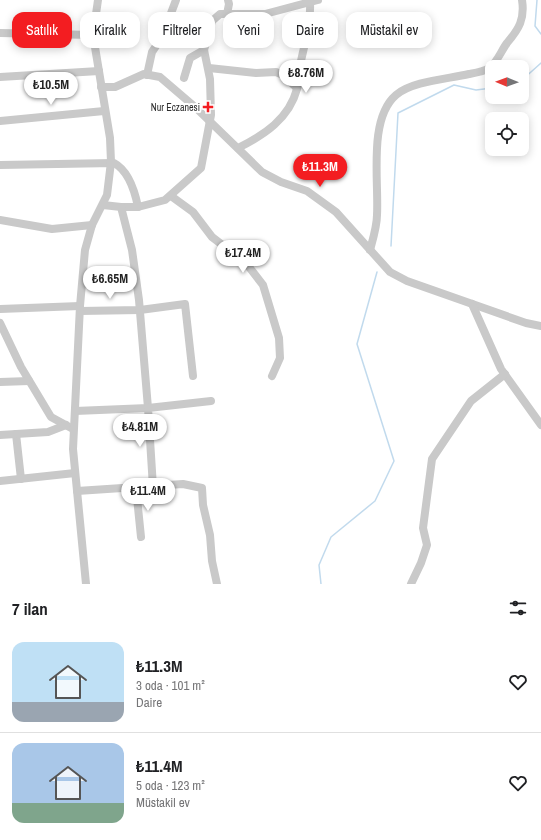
<!DOCTYPE html>
<html lang="tr">
<head>
<meta charset="utf-8">
<style>
	body { margin:0; font-family:"Archivo Narrow",sans-serif; background:#f2f2f2; color:#202124; height:100vh; display:flex; flex-direction:column; font-size:15px; white-space:nowrap }
	* { box-sizing:border-box; margin:0 }
	p { font-size:13px; color:#757577 }
	.icon { flex:none; width:22px; height:22px; fill:none; stroke:currentColor; stroke-width:2; stroke-linecap:round; stroke-linejoin:round }
	.map { position:relative; height:584px; overflow:hidden }
	.details { display:flex; flex-direction:column; background:#fff; flex:1 }
	.details>* { flex:none }
	.banner { position:absolute; left:12px; top:12px; width:517px; height:36px; display:flex; gap:8px }
	.needle { width:26px; rotate:271deg }
	.fabs { position:absolute; left:485px; top:60px; display:grid; gap:8px }
	.fabs a { display:grid; place-items:center; width:44px; height:44px; border-radius:8px; background:#fff; box-shadow:0 2px 10px #0003; font-size:20px }
	.price { position:absolute; translate:-50% -34px; padding:0 9px; border-radius:14px; background:#fff; color:#222; font-size:13px; line-height:26px; filter:drop-shadow(0 1px 2px #0008) }
	.price::after { content:''; position:absolute; left:50%; top:24px; width:12px; height:9px; margin-left:-6px; background:inherit; clip-path:polygon(0 0,100% 0,50% 100%) }
	.price.current { background:#f31d21; color:#fff }
	ul { padding:0; list-style:none }
	li { display:flex; align-items:center; gap:12px; height:100px; padding:0 12px }
	li+li { border-top:1px solid #e0e0e0 }
	li span { display:grid; place-items:center; flex:none; width:112px; height:80px; border-radius:12px; color:#555 }
	li>.icon { margin-inline-start:auto }
	span .icon { width:48px; height:48px; fill:#fffc; stroke-width:1 }
	li b { font-size:17px }
	h2 { display:flex; justify-content:space-between; align-items:center; height:48px; padding:0 12px; font-size:17px }
	.tag { padding:0 14px; border-radius:12px; background:#fff; box-shadow:0 2px 10px #0003; font-size:14px; line-height:36px }
	.tag.current { background:#f31d21; color:#fff }
	.map>svg:first-child { display:block }
	.lines { fill:none; stroke-linecap:round; stroke-linejoin:round }
	.stream { stroke:#c1daed; stroke-width:1.5 }
	.minor { stroke:#c9c9c9; stroke-width:8 }
	.poi-dot { fill:#f31d21; stroke:#fff; stroke-width:1.5 }
	.labels { text-anchor:middle; dominant-baseline:central; stroke-width:4; stroke-linejoin:round; paint-order:stroke }
	.poi-label { font-size:10px; fill:#2c2c2c; stroke:#fff; text-anchor:end }
</style>
</head>
<body>
<div class="map">
<svg width="541" height="584" viewBox="0 0 541 584">
	<rect width="100%" height="100%" fill="#fff"/>
	<g class="lines">
		<g class="stream">
			<path d="M537 0 535 26 541 34"/>
			<path d="M522 80 541 63"/>
			<path d="M391 246 398 113 454 85 476 90 492 88"/>
			<path d="M321 584 319 565 331 537 375 501 394 461 357 344 377 272"/>
		</g>
		<g class="minor">
			<path d="M227 14 229 4 228 0"/>
			<path d="M0 33 93 35"/>
			<path d="M209 68 256 73 276 72 283 75 297 88"/>
			<path d="M147 75 152 52 162 37 176 0"/>
			<path d="M0 77 99 71"/>
			<path d="M184 78 190 58 204 50"/>
			<path d="M101 87H115L144 74 160 77 195 107 262 172 281 182 307 191 336 212 390 272 407 281 526 323 541 326"/>
			<path d="M0 121 104 111"/>
			<path d="M238 148C264 135 289 119 297 89 299 80 299 70 301 61 305 42 311 23 310 3"/>
			<path d="M0 165 114 163C129 171 135 192 138 207"/>
			<path d="M171 196 193 212 212 237 246 263 263 285 279 338 280 358 272 376"/>
			<path d="M121 207H138L165 200 201 168 211 115 210 79 204 50 212 21 220 14H265L318 0"/>
			<path d="M0 220 52 229 92 225"/>
			<path d="M370 250C373 239 377 226 377 215 379 181 368 119 396 95 412 81 448 79 469 74 475 73 483 72 489 68 497 63 501 51 507 43 519 29 525 19 522 0"/>
			<path d="M472 304 501 369 541 425"/>
			<path d="M0 309 80 306"/>
			<path d="M80 311 140 310 185 304 193 376"/>
			<path d="M0 323 21 367 51 417 73 429"/>
			<path d="M0 382 29 381"/>
			<path d="M75 411 148 408 139 300 132 250 121 207 103 205"/>
			<path d="M16 434 21 479"/>
			<path d="M0 435 48 432 66 425"/>
			<path d="M0 481 75 473"/>
			<path d="M153 487 148 408 211 401"/>
			<path d="M136 488 141 537"/>
			<path d="M77 491 183 484 202 488 203 505 210 535 212 561 217 584"/>
			<path d="M86 584 73 449 80 306 85 250 92 225 107 195 111 162 110 138 93 35 98 0"/>
			<path d="M411 584 421 563 427 545 423 528 432 459 471 401 505 374"/>
		</g>
	</g>
	<path class="poi-dot" d="M206 101h4v4h4v4h-4v4h-4v-4h-4v-4h4z"/>
	<g class="labels">
		<g class="poi-label">
			<text x="200" y="107">Nur Eczanesi</text>
		</g>
	</g>
</svg>
<div class="fabs">
<a><svg class="needle" viewBox="-14 -14 28 28"><path d="M0-13l5 13h-10z" fill="#e53935"/><path d="M0 13l5-13h-10z" fill="#757577"/></svg></a>
<a><svg class="icon" aria-label="locate" viewBox="0 0 24 24"><circle cx="12" cy="12" r="6"/><path d="M12 2v4M12 18v4M2 12h4M18 12h4"/></svg></a>
</div>
<b class="price" style="left:306px;top:94px">₺8.76M</b>
<b class="price" style="left:51px;top:106px">₺10.5M</b>
<b class="price current" style="left:320px;top:188px">₺11.3M</b>
<b class="price" style="left:243px;top:274px">₺17.4M</b>
<b class="price" style="left:110px;top:300px">₺6.65M</b>
<b class="price" style="left:140px;top:448px">₺4.81M</b>
<b class="price" style="left:148px;top:512px">₺11.4M</b>
<div class="banner">
<a class="tag current">Satılık</a>
<a class="tag">Kiralık</a>
<a class="tag">Filtreler</a>
<a class="tag">Yeni</a>
<a class="tag">Daire</a>
<a class="tag">Müstakil ev</a>
</div>
</div>
<section class="details">
<h2>7 ilan<svg class="icon" aria-label="filters" viewBox="0 0 24 24"><path d="M4 7h16M4 17h16"/><circle cx="9" cy="7" r="2"/><circle cx="15" cy="17" r="2"/></svg></h2>
<ul>
<li><span style="background:linear-gradient(#bfe0f5 75%,#9aa5b1 0)"><svg class="icon" aria-label="home" viewBox="0 0 24 24"><path d="M3 11l9-7 9 7M6 9v11h12V9"/></svg></span><div><b>₺11.3M</b><p>3 oda · 101 m²</p><p>Daire</p></div><svg class="icon" aria-label="heart" viewBox="0 0 24 24"><path d="M12 20l-8-8c-3-5 5-10 8-4 3-6 11-1 8 4z"/></svg></li>
<li><span style="background:linear-gradient(#a9c7e8 75%,#7fa58c 0)"><svg class="icon" aria-label="home" viewBox="0 0 24 24"><path d="M3 11l9-7 9 7M6 9v11h12V9"/></svg></span><div><b>₺11.4M</b><p>5 oda · 123 m²</p><p>Müstakil ev</p></div><svg class="icon" aria-label="heart" viewBox="0 0 24 24"><path d="M12 20l-8-8c-3-5 5-10 8-4 3-6 11-1 8 4z"/></svg></li>
</ul>
</section>
</body>
</html>
